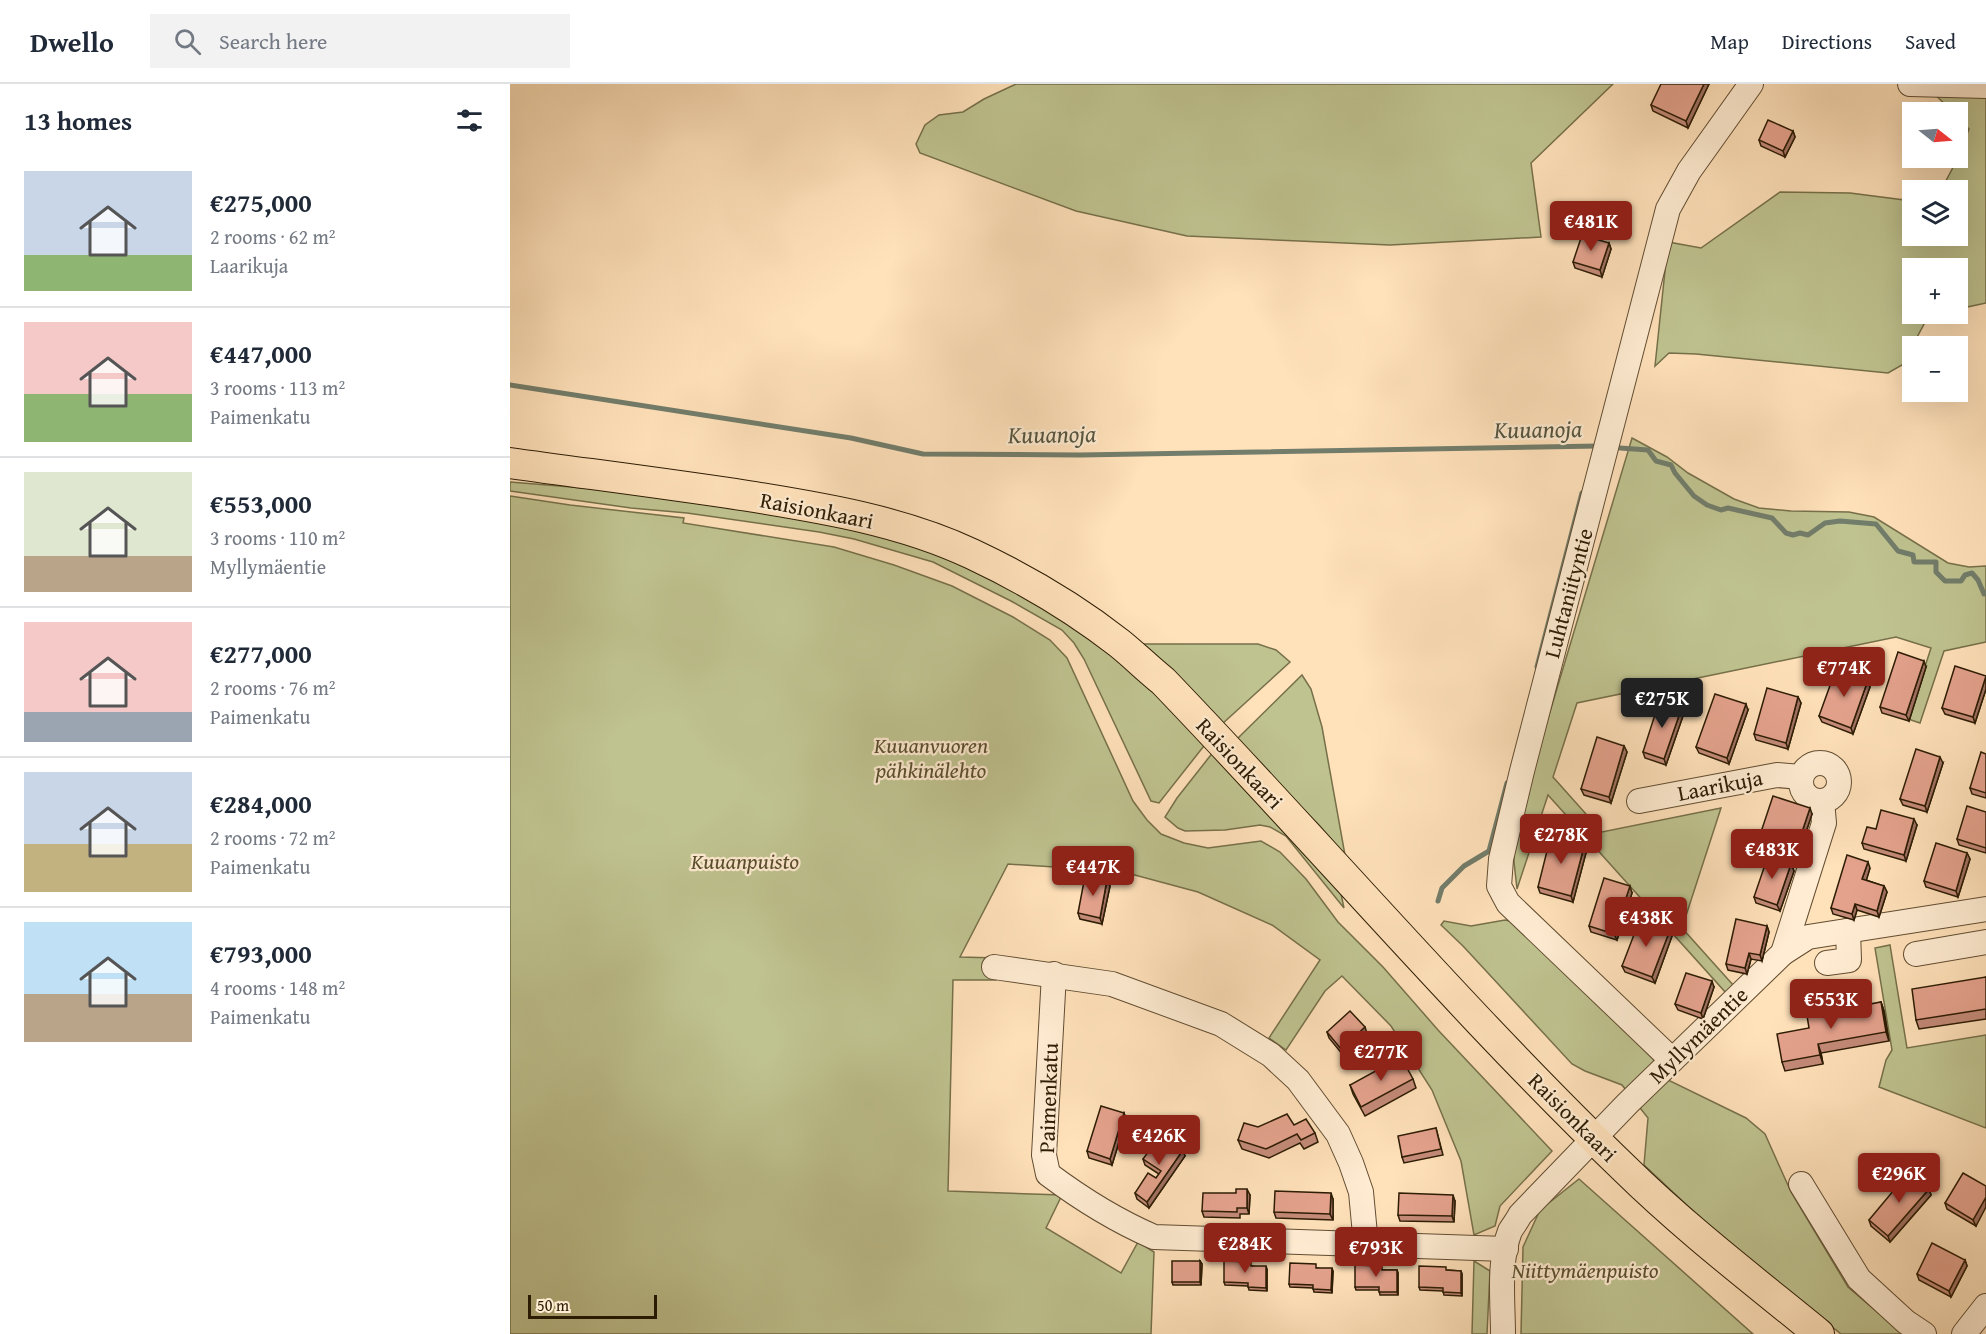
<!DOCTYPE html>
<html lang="en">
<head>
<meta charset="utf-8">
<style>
	body { margin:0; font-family:"Gentium Book Plus",serif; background:#f2f2f3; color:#1f2937; height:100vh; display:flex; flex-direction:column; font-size:22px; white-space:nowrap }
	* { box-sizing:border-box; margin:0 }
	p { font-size:20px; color:#747a83 }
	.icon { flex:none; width:33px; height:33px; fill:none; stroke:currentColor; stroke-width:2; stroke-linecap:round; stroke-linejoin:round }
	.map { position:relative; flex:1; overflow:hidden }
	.sheet { display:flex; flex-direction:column; background:#fff; width:510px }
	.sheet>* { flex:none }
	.needle { width:39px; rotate:107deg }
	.tools { position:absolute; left:1392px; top:18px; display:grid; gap:12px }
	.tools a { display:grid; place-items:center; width:66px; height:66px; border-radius:0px; background:#fff; box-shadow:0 6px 24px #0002; font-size:30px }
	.scale { position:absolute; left:18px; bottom:15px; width:129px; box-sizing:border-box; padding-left:6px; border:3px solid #2d1c04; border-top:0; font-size:16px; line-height:21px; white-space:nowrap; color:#2d1c04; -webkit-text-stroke:4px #ffecd2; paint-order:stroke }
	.price { position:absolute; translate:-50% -51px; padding:0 14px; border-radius:6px; background:#8f2418; color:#fff; font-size:20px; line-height:39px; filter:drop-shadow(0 2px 3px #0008) }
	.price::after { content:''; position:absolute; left:50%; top:36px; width:18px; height:14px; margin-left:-9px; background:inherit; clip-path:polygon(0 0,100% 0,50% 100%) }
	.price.on { background:#222; color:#fff }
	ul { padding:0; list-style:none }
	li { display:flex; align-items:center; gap:18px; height:150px; padding:0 24px }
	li+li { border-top:2px solid #e0e1e3 }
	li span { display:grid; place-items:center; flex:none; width:168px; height:120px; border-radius:0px; color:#555 }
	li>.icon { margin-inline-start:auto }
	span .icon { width:72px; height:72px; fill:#fffc; stroke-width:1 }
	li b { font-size:26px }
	h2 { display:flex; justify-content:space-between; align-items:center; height:72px; padding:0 24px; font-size:26px }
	header { display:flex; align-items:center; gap:36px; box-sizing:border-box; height:84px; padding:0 30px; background:#fff; border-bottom:2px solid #e0e1e3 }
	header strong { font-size:28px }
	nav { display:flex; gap:33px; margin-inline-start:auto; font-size:21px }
	.search { width:420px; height:54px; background:#f2f2f3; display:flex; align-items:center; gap:15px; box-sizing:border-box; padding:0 21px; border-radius:0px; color:#747a83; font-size:22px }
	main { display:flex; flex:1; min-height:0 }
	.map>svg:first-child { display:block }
	.green { fill:#bfc390; stroke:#76704a; stroke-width:1.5 }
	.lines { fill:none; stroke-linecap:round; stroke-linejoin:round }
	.stream { stroke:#727d6b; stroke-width:5 }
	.minor-casing { stroke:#624d32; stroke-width:26 }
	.major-casing { stroke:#2d1c04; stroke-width:32 }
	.minor { stroke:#ffecd2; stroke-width:24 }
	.major { stroke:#ffe1ba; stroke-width:30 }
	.wall { fill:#c48b79; stroke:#2d1c04; stroke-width:1.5 }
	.shaded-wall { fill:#a07163; stroke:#2d1c04; stroke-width:1.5 }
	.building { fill:#e4a28d; stroke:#2d1c04; stroke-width:1.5 }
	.labels { text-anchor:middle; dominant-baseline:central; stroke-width:4.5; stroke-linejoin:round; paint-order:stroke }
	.street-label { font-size:22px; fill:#2d1c04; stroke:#ffecd2 }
	.park-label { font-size:22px; font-style:italic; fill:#594e2e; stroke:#ffecd2 }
	.water-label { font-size:24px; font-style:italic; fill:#555540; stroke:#ffecd2 }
</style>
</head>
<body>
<header>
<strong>Dwello</strong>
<div class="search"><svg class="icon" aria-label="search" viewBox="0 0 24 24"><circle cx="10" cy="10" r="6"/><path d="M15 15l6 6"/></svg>Search here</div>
<nav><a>Map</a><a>Directions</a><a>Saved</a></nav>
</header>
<main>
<section class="sheet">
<h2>13 homes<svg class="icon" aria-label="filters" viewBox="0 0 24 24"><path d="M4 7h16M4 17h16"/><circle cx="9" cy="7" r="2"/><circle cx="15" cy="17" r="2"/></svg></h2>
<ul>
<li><span style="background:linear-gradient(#c9d6e8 70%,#8fb573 0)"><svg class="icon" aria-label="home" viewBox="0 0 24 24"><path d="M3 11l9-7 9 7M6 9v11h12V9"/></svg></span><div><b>€275,000</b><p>2 rooms · 62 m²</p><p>Laarikuja</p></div></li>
<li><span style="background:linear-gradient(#f6c9c9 60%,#8fb573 0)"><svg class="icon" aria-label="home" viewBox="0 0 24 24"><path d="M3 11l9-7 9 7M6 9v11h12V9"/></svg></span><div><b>€447,000</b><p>3 rooms · 113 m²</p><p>Paimenkatu</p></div></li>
<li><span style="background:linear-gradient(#dfe7d0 70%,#b9a48a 0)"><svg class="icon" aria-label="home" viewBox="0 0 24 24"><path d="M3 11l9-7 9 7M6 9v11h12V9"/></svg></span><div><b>€553,000</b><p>3 rooms · 110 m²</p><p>Myllymäentie</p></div></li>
<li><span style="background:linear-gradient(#f6c9c9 75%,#9aa5b1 0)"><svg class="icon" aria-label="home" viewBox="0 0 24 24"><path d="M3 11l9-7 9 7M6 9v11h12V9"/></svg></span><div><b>€277,000</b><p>2 rooms · 76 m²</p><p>Paimenkatu</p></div></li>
<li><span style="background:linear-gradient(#c9d6e8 60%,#c2b280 0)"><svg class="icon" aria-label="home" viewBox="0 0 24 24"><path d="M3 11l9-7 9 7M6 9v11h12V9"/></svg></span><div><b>€284,000</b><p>2 rooms · 72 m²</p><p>Paimenkatu</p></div></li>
<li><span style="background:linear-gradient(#bfe0f5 60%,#b9a48a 0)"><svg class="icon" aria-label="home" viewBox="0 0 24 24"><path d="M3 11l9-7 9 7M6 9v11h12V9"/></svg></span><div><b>€793,000</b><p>4 rooms · 148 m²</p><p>Paimenkatu</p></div></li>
</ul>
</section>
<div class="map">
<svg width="1476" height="1250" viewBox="0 0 1476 1250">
	<rect width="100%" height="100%" fill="#ffe1ba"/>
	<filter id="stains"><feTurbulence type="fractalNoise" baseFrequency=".00333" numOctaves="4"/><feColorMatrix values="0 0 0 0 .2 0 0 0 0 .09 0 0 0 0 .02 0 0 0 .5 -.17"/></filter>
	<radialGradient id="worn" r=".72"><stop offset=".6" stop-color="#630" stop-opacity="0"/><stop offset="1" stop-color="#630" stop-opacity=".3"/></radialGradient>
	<g class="green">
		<path d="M506 0H1103L1021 79 1031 153 880 161 677 152 566 127 410 69 406 60 415 41 429 31 453 28 474 15Z"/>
		<path d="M1414 0H1476V219L1448 225V184H1402V230H1428L1419 231 1392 281 1378 289 1186 270 1159 269 1145 282 1158 158 1191 164 1270 108 1340 109 1402 117V152H1448V106H1431L1448 74 1459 45 1448 34V28H1443Z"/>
		<path d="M1122 354 1157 373 1178 389 1224 415 1249 424 1281 427 1339 428 1364 433 1438 479 1459 483 1476 482V558L1434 567 1410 639 1398 635 1421 564 1386 553 1067 619 1043 693 1092 748 1211 724 1172 844 1224 902 1217 910 1038 711 1007 805 1004 778V748Z"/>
		<path d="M0 398 123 408 347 442 449 475 583 553 697 658 649 719 641 717 574 575 564 559 552 546 501 517 423 478 344 455 309 448 177 429 121 424 0 407Z"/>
		<path d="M0 412 60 421 174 434 173 439 324 463 384 481 442 502 503 533 540 556 557 574 623 717 637 736 651 750 674 759 698 764 751 757 770 768 796 795 828 838 873 883 928 946 1042 1067 990 1122 985 1142 964 1151 951 1077 922 1006 881 942 832 892 815 907 776 966 759 954 810 876 762 841 688 808 621 790 545 783 498 780 450 873 487 874 486 896H443L438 1107 552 1111 536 1144 611 1189 628 1158 644 1168 641 1250H0Z"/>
		<path d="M630 560H748L766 566 780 578 711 641Z"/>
		<path d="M792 591 801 605 812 643 835 771 809 741 725 657Z"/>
		<path d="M704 667 830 805 834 824 776 752 760 743 750 741 715 746 675 747 668 744 655 733 667 714Z"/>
		<path d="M995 836 1009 839 1152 984 1158 996 1236 1034 1255 1050 1281 1108 1338 1203 1393 1250H1331L1211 1153 1134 1081 1138 1034 1112 1001 1075 987 1062 980 953 862 931 841 934 837 961 842Z"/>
		<path d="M1380 861 1397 964 1476 951V1044L1369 1003 1376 976 1382 966 1365 864Z"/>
		<path d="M1069 1095 1243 1250H1011L1013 1163 1030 1126Z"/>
		<path d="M964 1177 980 1187 977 1250H962Z"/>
	</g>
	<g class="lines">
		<g class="stream">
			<path d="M0 301 341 354 413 370 570 371 1089 362"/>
			<path d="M1110 364 1138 366 1146 377 1161 381 1165 389 1184 412 1197 421 1211 426 1218 424 1262 434 1276 449 1283 451 1290 449 1298 451 1315 439 1330 437 1366 440 1388 467 1403 471 1404 478H1426V488L1435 497H1451L1455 491 1462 489 1468 496 1474 510 1476 509"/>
			<path d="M1027 583 1072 409"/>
			<path d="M928 817 932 804 954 782 979 767 997 699"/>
		</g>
		<defs>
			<g id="minor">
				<path d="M1400 0 1476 2"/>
				<circle cx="1310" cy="698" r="19"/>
				<path d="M1129 717 1267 691 1291 693"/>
				<path d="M1273 869 1314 739 1312 717"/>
				<path d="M1406 870 1476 858"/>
				<path d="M1317 879 1339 876 1338 847"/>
				<path d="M484 883 602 900 711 940 761 971 788 996 828 1050 841 1079 851 1108 856 1161"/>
				<path d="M544 890 534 1071 538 1090C570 1114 607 1137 644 1153L996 1165"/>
				<path d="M1162 976 998 819 989 802 991 775 1012 687 1158 125 1179 87 1241 0"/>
				<path d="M1291 1100 1349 1195 1396 1238 1414 1250"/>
				<path d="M993 1250C993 1218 988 1178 1000 1147 1003 1142 1007 1137 1010 1131L1118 1019 1273 869 1298 853 1476 825"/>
				<path d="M1454 1250 1476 1222"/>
			</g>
			<path id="major" d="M0 379C79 390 159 400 238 412 313 424 392 437 462 470 513 494 563 523 609 559 624 571 638 585 653 597 808 758 953 929 1114 1084 1175 1144 1243 1196 1309 1250"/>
		</defs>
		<use href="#minor" class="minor-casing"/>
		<use href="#major" class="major-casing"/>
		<use href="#minor" class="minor"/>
		<use href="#major" class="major"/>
	</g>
	<g class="wall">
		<path d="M1199 0 1178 44 1143 27 1141 21Z"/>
		<path d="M1283 47 1285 53 1275 73 1251 62 1249 56Z"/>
		<path d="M1099 159 1101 165 1092 193 1065 184 1063 178Z"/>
		<path d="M1416 583 1399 637 1372 629 1370 623Z"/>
		<path d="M1476 592V605L1465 639 1435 630 1432 624Z"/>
		<path d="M1358 596 1360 603 1343 650 1312 638 1309 632Z"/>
		<path d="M1288 613 1291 619 1278 665 1246 656 1244 650Z"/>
		<path d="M1172 623 1174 629 1156 681 1135 674 1133 668Z"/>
		<path d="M1238 626 1219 680 1189 669 1186 663Z"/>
		<path d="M1114 662 1117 668 1101 719 1074 711 1071 705Z"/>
		<path d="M1476 670V714L1462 710 1460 704Z"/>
		<path d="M1433 679 1417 728 1393 721 1390 715Z"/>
		<path d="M1476 728V769L1449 761 1447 755Z"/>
		<path d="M1302 730 1290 766 1253 754 1251 748Z"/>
		<path d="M1407 741 1396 777 1354 765 1352 759 1366 745Z"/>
		<path d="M1077 765 1063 818 1030 809 1028 803Z"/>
		<path d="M1457 769 1460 775 1448 813 1416 803 1414 797Z"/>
		<path d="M1281 780 1284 787 1270 827 1246 819 1244 813Z"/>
		<path d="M1360 784 1356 796 1374 802 1377 808 1369 833 1347 826 1344 836 1323 830 1321 824Z"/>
		<path d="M597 796 600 802 592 840 570 835 568 829Z"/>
		<path d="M1122 809 1107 856 1081 848 1079 842Z"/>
		<path d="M1257 842 1259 848 1252 877 1241 875 1237 890 1218 886 1216 880Z"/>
		<path d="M1162 852 1145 899 1115 888 1112 882Z"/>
		<path d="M1476 893V935L1409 945 1406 936Z"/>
		<path d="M1204 903 1193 935 1168 926 1165 920Z"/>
		<path d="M1371 918 1374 927 1379 957 1311 969 1313 980 1275 987 1272 978 1299 944Z"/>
		<path d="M817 948 857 949 833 971 819 954Z"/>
		<path d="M903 995 906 1004 855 1032 843 1010 840 1001Z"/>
		<path d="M614 1029 616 1035 602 1081 579 1074 577 1067Z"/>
		<path d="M784 1041 805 1049 808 1058 794 1065 790 1059 759 1074 732 1065 728 1056Z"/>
		<path d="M926 1044 933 1071 894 1079 892 1073Z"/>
		<path d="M644 1066 675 1072 639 1124 627 1115 625 1109 646 1094 649 1090 635 1081 633 1075Z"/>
		<path d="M1476 1102 1466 1142 1437 1125 1435 1119Z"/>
		<path d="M1419 1105 1421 1111 1380 1158 1361 1142 1359 1136Z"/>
		<path d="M726 1109 740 1111 739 1130H730V1134L694 1133 692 1127Z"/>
		<path d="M823 1115V1136L766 1134 764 1128Z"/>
		<path d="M945 1117 944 1138 890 1137 888 1131Z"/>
		<path d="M1455 1176 1457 1182 1441 1213 1409 1196 1407 1190Z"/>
		<path d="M690 1177 692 1180 691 1201H663L662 1198Z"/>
		<path d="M742 1182 757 1185V1207L739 1206 738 1202 715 1201 714 1198Z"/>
		<path d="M807 1184 823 1187 822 1209 804 1208 803 1204 780 1203 779 1200Z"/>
		<path d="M873 1186H887L888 1189V1211H870L869 1206H846L845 1203Z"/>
		<path d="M937 1186 951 1187 952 1190V1212L934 1211 933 1207 910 1206 909 1203Z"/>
	</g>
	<g class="shaded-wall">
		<path d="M1194 0H1199L1178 44 1176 37Z"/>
		<path d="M1283 47 1285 53 1275 73 1273 67Z"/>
		<path d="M1099 159 1101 165 1092 193 1090 186Z"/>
		<path d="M1414 577 1416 583 1399 637 1396 631Z"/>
		<path d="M1476 592V605L1465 639 1463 633Z"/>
		<path d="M1358 596 1360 603 1343 650 1341 644Z"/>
		<path d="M1288 613 1291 619 1278 665 1276 659Z"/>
		<path d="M1236 620 1238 626 1219 680 1217 674Z"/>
		<path d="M1172 623 1174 629 1156 681 1154 675Z"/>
		<path d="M1114 662 1117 668 1101 719 1099 713Z"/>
		<path d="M1430 673 1433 679 1417 728 1415 722Z"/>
		<path d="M1300 724 1302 730 1290 766 1288 760Z"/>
		<path d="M1404 735 1407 741 1396 777 1394 771Z"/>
		<path d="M1075 759 1077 765 1063 818 1061 812Z"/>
		<path d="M1457 769 1460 775 1448 813 1446 807Z"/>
		<path d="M1358 778 1360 784 1355 801 1352 795Z"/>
		<path d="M1281 780 1284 787 1270 827 1267 821Z"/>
		<path d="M597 796 600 802 592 840 590 834Z"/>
		<path d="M1120 802 1122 809 1107 856 1104 850Z"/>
		<path d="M1374 802 1377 808 1369 833 1367 827Z"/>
		<path d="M1345 820 1347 826 1344 836 1342 830Z"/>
		<path d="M1257 842 1259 848 1252 877 1250 871Z"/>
		<path d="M1160 846 1162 852 1145 899 1142 893Z"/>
		<path d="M1239 869 1241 875 1237 890 1235 884Z"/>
		<path d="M1202 897 1204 903 1193 935 1191 929Z"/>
		<path d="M1371 918 1374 927 1379 957 1376 948Z"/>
		<path d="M855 943 857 949 833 971 831 965Z"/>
		<path d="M1308 960 1311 969 1313 980 1310 971Z"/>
		<path d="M614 1029 616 1035 602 1081 600 1075Z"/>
		<path d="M673 1066 675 1072 639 1124 637 1118Z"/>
		<path d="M737 1105 740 1111 739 1130 737 1124Z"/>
		<path d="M1419 1105 1421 1111 1380 1158 1378 1152Z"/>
		<path d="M821 1109 823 1115V1136L820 1130Z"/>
		<path d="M943 1111 945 1117 944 1138 942 1132Z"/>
		<path d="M1476 1113V1123L1466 1142 1463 1136Z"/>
		<path d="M1455 1176 1457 1182 1441 1213 1439 1207Z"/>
		<path d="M690 1177 692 1180 691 1201 690 1198Z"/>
		<path d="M756 1182 757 1185V1207L756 1204Z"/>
		<path d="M822 1184 823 1187 822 1209 821 1206Z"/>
		<path d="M887 1186 888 1189V1211L887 1208Z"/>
		<path d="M951 1187 952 1190V1212L951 1209Z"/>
	</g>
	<g class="building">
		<path d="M1151 0H1194L1176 37 1141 21Z"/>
		<path d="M1258 36 1283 47 1273 67 1249 56Z"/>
		<path d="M1072 151 1099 159 1090 186 1063 178Z"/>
		<path d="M1388 568 1414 577 1396 631 1370 623Z"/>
		<path d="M1445 582 1476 592 1463 633 1432 624Z"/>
		<path d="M1326 585 1358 596 1341 644 1309 632Z"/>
		<path d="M1257 604 1288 613 1276 659 1244 650Z"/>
		<path d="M1205 610 1236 620 1217 674 1186 663Z"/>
		<path d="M1150 615 1172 623 1154 675 1133 668Z"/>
		<path d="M1087 653 1114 662 1099 713 1071 705Z"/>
		<path d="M1406 665 1430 673 1415 722 1390 715Z"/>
		<path d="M1471 668 1476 670V709L1460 704Z"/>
		<path d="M1263 712 1300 724 1288 760 1251 748Z"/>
		<path d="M1457 722 1476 728V764L1447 755Z"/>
		<path d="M1371 726 1404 735 1394 771 1352 759 1357 743 1366 745Z"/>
		<path d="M1041 751 1075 759 1061 812 1028 803Z"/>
		<path d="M1426 759 1457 769 1446 807 1414 797Z"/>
		<path d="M1337 771 1358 778 1352 795 1374 802 1367 827 1345 820 1342 830 1321 824Z"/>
		<path d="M1258 772 1281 780 1267 821 1244 813Z"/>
		<path d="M575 792 597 796 590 834 568 829Z"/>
		<path d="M1094 794 1120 802 1104 850 1079 842Z"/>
		<path d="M1130 835 1160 846 1142 893 1112 882Z"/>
		<path d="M1226 835 1257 842 1250 871 1239 869 1235 884 1216 880Z"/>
		<path d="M1176 889 1202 897 1191 929 1165 920Z"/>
		<path d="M1476 893V925L1406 936 1402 905Z"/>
		<path d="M1371 918 1376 948 1308 960 1310 971 1272 978 1267 950 1299 944 1297 932Z"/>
		<path d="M840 927 855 943 831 965 817 948Z"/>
		<path d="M891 973 903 995 851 1023 840 1001Z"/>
		<path d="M591 1022 614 1029 600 1075 577 1067Z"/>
		<path d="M777 1030 784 1041 796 1035 805 1049 791 1056 787 1050 756 1065 728 1056 734 1039 748 1043Z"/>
		<path d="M926 1044 931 1065 892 1073 888 1052Z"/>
		<path d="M652 1052 673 1066 637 1118 625 1109 638 1089 646 1094 651 1087 633 1075 641 1064 644 1066Z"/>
		<path d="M1399 1088 1419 1105 1378 1152 1359 1136Z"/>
		<path d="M1453 1089 1476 1102V1113L1463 1136 1435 1119Z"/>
		<path d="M726 1105H737V1124H727V1128L692 1127 693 1109H726Z"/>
		<path d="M765 1107 821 1109 820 1130 764 1128Z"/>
		<path d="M889 1109 943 1111 942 1132 888 1131Z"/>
		<path d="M1422 1159 1455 1176 1439 1207 1407 1190Z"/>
		<rect x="662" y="1177" width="28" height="21"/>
		<path d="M714 1177 741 1178V1182H756V1204L738 1203V1199L714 1198Z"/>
		<path d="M780 1179 806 1180V1184H822L821 1206 803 1205V1201L779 1200Z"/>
		<path d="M845 1181 872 1182V1186H887V1208H869V1203H845Z"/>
		<path d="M909 1182 936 1183V1186L951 1187V1209L933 1208V1204L909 1203Z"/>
	</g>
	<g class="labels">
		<g class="street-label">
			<text transform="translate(307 426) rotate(11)">Raisionkaari</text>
			<text transform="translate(1058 509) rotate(-75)">Luhtaniityntie</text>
			<text transform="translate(730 679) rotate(47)">Raisionkaari</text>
			<text transform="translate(1210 701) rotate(-11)">Laarikuja</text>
			<text transform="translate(1188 951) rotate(-44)">Myllymäentie</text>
			<text transform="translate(538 1014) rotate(-88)">Paimenkatu</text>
			<text transform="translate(1063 1033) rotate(45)">Raisionkaari</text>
		</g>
		<g class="park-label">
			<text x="421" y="661">Kuuanvuoren<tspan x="421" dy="25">pähkinälehto</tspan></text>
			<text x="235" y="777">Kuuanpuisto</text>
			<text x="1075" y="1186">Niittymäenpuisto</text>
		</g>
		<g class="water-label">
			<text transform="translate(1028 345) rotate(-1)">Kuuanoja</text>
			<text transform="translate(542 350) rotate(-1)">Kuuanoja</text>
		</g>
	</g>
	<rect width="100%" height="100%" filter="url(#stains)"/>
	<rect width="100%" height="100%" fill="url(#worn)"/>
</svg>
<div class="tools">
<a><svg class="needle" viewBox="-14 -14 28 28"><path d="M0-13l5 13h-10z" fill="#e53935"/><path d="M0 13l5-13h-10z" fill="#747a83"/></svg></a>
<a><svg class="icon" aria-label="layers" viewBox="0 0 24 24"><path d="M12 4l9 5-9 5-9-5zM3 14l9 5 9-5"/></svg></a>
<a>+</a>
<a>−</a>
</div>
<div class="scale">50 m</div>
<b class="price" style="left:1081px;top:168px">€481K</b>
<b class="price" style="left:1334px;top:614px">€774K</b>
<b class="price on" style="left:1152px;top:645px">€275K</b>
<b class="price" style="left:1051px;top:781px">€278K</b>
<b class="price" style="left:1262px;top:796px">€483K</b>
<b class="price" style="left:583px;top:813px">€447K</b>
<b class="price" style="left:1136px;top:864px">€438K</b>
<b class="price" style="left:1321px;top:946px">€553K</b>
<b class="price" style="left:871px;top:998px">€277K</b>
<b class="price" style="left:649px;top:1082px">€426K</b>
<b class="price" style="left:1389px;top:1120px">€296K</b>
<b class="price" style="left:735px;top:1190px">€284K</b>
<b class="price" style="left:866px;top:1194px">€793K</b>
</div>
</main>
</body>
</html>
